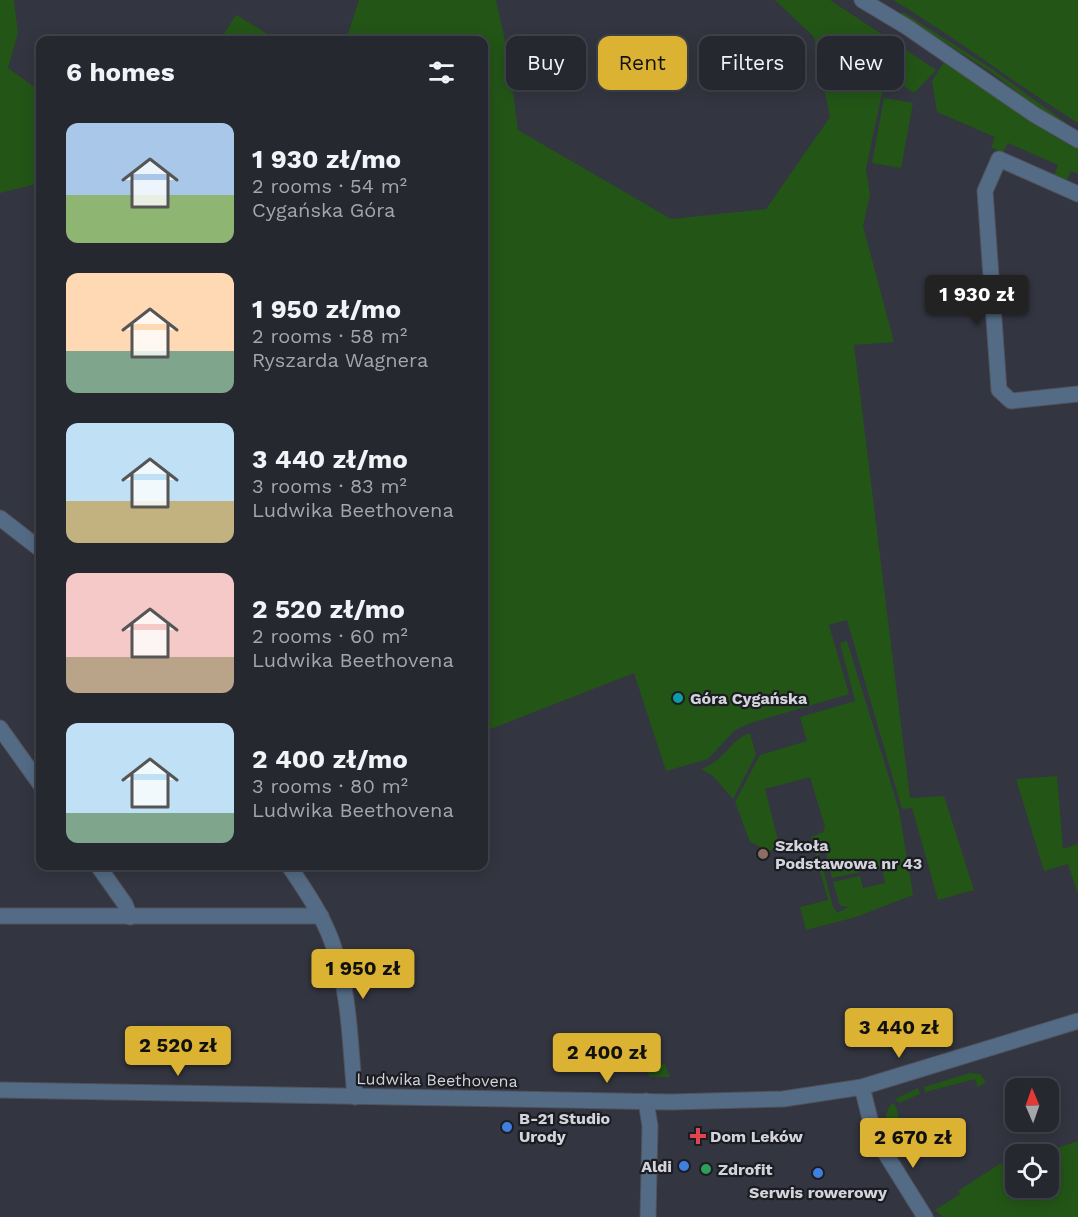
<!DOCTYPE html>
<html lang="en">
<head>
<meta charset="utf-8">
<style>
	body { margin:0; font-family:"Work Sans",sans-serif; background:#2e3038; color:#f1f3f6; height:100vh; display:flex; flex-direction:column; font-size:22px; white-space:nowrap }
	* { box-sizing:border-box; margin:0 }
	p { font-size:20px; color:#a4a6ab }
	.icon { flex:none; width:33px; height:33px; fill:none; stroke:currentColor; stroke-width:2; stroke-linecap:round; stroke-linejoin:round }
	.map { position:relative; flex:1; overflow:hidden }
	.panel { position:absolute; left:36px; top:36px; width:452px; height:834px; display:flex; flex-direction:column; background:#262830; border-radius:12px; box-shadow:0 3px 15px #0003,0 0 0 2px #42444c }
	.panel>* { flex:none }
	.hud { position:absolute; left:506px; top:36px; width:482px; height:54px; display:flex; gap:12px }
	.needle { width:39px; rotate:358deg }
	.fabs { position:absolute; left:1005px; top:1078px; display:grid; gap:12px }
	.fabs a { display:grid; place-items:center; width:54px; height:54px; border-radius:12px; background:#262830; box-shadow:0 3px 15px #0003,0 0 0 2px #42444c; font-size:30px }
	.price { position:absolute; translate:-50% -51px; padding:0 14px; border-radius:6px; background:#dcb233; color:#111; font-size:20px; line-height:39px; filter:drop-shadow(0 2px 3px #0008) }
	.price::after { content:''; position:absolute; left:50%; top:36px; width:18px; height:14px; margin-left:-9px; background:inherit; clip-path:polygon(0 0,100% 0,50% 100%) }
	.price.current { background:#222; color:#fff }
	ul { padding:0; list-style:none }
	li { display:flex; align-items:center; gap:18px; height:150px; padding:0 30px }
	li span { display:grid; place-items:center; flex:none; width:168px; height:120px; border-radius:12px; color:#555 }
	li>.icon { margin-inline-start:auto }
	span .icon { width:72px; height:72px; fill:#fffc; stroke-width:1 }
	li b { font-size:26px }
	h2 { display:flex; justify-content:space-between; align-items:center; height:72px; padding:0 30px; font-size:26px }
	.chip { padding:0 21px; border-radius:12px; background:#262830; box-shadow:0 3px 15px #0003,0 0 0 2px #42444c; font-size:21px; line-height:54px }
	.chip.current { background:#dcb233; color:#111 }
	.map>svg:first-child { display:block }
	.green { fill:#235517 }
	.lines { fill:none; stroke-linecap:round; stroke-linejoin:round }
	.minor-casing { stroke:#50525c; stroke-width:17 }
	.minor { stroke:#546b85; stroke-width:15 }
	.culture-dot { fill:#0f9aa8; stroke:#1c1d22; stroke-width:2 }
	.education-dot { fill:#8d6e63; stroke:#1c1d22; stroke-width:2 }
	.shop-dot { fill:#3f7fe0; stroke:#1c1d22; stroke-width:2 }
	.health-dot { fill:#e0444e; stroke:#1c1d22; stroke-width:2 }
	.leisure-dot { fill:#2e9e5b; stroke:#1c1d22; stroke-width:2 }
	.labels { text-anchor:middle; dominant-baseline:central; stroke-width:4.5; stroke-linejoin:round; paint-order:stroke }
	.poi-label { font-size:16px; font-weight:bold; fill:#d3d4db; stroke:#1c1d22; text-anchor:start }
	.street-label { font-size:16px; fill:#d3d4db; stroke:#1c1d22 }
</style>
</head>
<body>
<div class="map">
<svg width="1078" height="1217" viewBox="0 0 1078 1217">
	<rect width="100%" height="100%" fill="#333540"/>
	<g class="green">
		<path d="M0 0H14L18 33 8 68 36 88 40 78V183L0 193Z"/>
		<path d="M359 0H496L508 54 518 130 671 219 766 209 830 117 814 37 775 0H830L936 70 914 93 886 74 866 169 870 195 863 226 894 342 854 345 910 798 944 796 974 890 938 900 912 808 902 809 847 620 829 625 849 694 751 723 735 730 708 759 666 771 634 673 483 732V40H346Z"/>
		<path d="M893 0H1078V123C1015 84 957 38 893 0Z"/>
		<path d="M903 12 992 69 1076 130 1038 108 991 72 901 14Z"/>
		<path d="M236 15 240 17 277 40H220Z"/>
		<path d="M944 62C990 89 1030 126 1078 149V174L1071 171 1067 180 1054 175 1058 165 1008 143 1003 153 991 147 995 137 937 112 932 81Z"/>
		<path d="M884 98 913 103 901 168 872 163Z"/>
		<path d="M847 641 899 810 913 895 856 917 806 930 800 907 828 900 817 861 821 860 833 907 837 913 849 907 840 906 833 882 860 876 863 888 885 883 882 867 832 878 824 845H818L820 854 816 856 811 837 823 832 825 827 810 777 765 789 780 848 769 851 750 842 735 802 760 755 807 741 800 717 855 701 840 643Z"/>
		<path d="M750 733 756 755 733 799 713 776 701 769C725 761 732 738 750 733Z"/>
		<path d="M1057 776 1063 849 1078 844V894L1068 864 1044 871 1016 779Z"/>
		<path d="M665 1064 670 1077H649L646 1066Z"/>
		<path d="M970 1073 980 1074 986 1082 978 1087 975 1079 925 1092 924 1087Z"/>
		<path d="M918 1088 920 1094 899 1103 895 1099Z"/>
		<path d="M892 1103 896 1106 904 1142 900 1149H896C887 1134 880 1118 892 1103Z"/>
		<path d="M1078 1141V1217H943L935 1210 960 1194 958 1191 1001 1163 1002 1165 1015 1160 1016 1188H1048V1155H1036Z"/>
	</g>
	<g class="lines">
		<defs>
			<g id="minor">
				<path d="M862 0 907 27 1035 115 1078 140"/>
				<path d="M1078 194 999 159 985 191 999 390 1011 401 1078 394"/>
				<path d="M0 518 40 549"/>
				<path d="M0 728 40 784"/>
				<path d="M98 866 125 904 130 917"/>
				<path d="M289 866C305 890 322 914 332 942 350 991 350 1045 355 1097"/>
				<path d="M0 916H321"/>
				<path d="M862 1087 874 1135 925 1217"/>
				<path d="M0 1090 671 1102 783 1099 862 1087 1078 1021"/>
				<path d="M646 1101 650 1126 648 1217"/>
			</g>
		</defs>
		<use href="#minor" class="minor-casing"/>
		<use href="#minor" class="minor"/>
	</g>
	<circle class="culture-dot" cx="678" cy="698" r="6"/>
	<circle class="education-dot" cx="763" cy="854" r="6"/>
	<g class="shop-dot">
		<circle cx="507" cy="1127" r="6"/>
		<circle cx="684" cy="1166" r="6"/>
		<circle cx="818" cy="1173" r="6"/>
	</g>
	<path class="health-dot" d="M695 1127h6v6h6v6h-6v6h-6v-6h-6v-6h6z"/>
	<circle class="leisure-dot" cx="706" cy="1169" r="6"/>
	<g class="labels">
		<g class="poi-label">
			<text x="690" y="698">Góra Cygańska</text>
			<text x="775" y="845">Szkoła<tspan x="775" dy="18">Podstawowa nr 43</tspan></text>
			<text x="519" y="1118">B-21 Studio<tspan x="519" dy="18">Urody</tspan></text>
			<text x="710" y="1136">Dom Leków</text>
			<text x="672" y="1166" text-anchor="end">Aldi</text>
			<text x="718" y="1169">Zdrofit</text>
			<text x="818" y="1192" text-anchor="middle">Serwis rowerowy</text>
		</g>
		<g class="street-label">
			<text transform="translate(437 1080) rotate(1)">Ludwika Beethovena</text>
		</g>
	</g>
</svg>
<div class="fabs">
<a><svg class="needle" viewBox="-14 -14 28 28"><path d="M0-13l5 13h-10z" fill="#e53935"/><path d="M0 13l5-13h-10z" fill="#a4a6ab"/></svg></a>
<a><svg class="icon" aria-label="locate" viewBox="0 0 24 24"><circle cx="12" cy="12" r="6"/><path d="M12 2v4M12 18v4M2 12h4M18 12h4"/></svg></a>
</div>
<b class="price current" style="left:977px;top:326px">1 930 zł</b>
<b class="price" style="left:363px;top:1000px">1 950 zł</b>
<b class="price" style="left:899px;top:1059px">3 440 zł</b>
<b class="price" style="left:178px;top:1077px">2 520 zł</b>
<b class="price" style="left:607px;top:1084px">2 400 zł</b>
<b class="price" style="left:913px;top:1169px">2 670 zł</b>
<div class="hud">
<a class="chip">Buy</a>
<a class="chip current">Rent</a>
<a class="chip">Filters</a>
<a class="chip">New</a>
</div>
<section class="panel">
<h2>6 homes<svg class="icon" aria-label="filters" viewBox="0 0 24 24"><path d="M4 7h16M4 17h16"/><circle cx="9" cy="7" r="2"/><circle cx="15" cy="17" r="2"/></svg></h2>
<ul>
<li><span style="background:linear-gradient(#a9c7e8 60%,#8fb573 0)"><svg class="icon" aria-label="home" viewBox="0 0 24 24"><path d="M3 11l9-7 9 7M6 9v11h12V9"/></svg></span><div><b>1 930 zł/mo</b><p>2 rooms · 54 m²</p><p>Cygańska Góra</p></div></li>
<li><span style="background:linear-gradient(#ffd9b3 65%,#7fa58c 0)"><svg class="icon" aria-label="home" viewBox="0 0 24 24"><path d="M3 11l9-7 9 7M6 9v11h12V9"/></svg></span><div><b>1 950 zł/mo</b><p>2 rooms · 58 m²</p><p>Ryszarda Wagnera</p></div></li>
<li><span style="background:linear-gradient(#bfe0f5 65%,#c2b280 0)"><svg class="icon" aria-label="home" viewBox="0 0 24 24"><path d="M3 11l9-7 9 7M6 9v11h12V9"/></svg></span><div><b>3 440 zł/mo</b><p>3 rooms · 83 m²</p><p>Ludwika Beethovena</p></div></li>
<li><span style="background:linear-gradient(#f6c9c9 70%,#b9a48a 0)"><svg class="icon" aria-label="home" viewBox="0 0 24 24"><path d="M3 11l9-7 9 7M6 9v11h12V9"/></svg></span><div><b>2 520 zł/mo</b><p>2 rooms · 60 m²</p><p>Ludwika Beethovena</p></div></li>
<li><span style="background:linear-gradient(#bfe0f5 75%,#7fa58c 0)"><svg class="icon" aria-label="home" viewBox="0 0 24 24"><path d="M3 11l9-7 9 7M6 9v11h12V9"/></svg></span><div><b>2 400 zł/mo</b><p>3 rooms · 80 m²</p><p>Ludwika Beethovena</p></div></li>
</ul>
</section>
</div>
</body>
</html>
